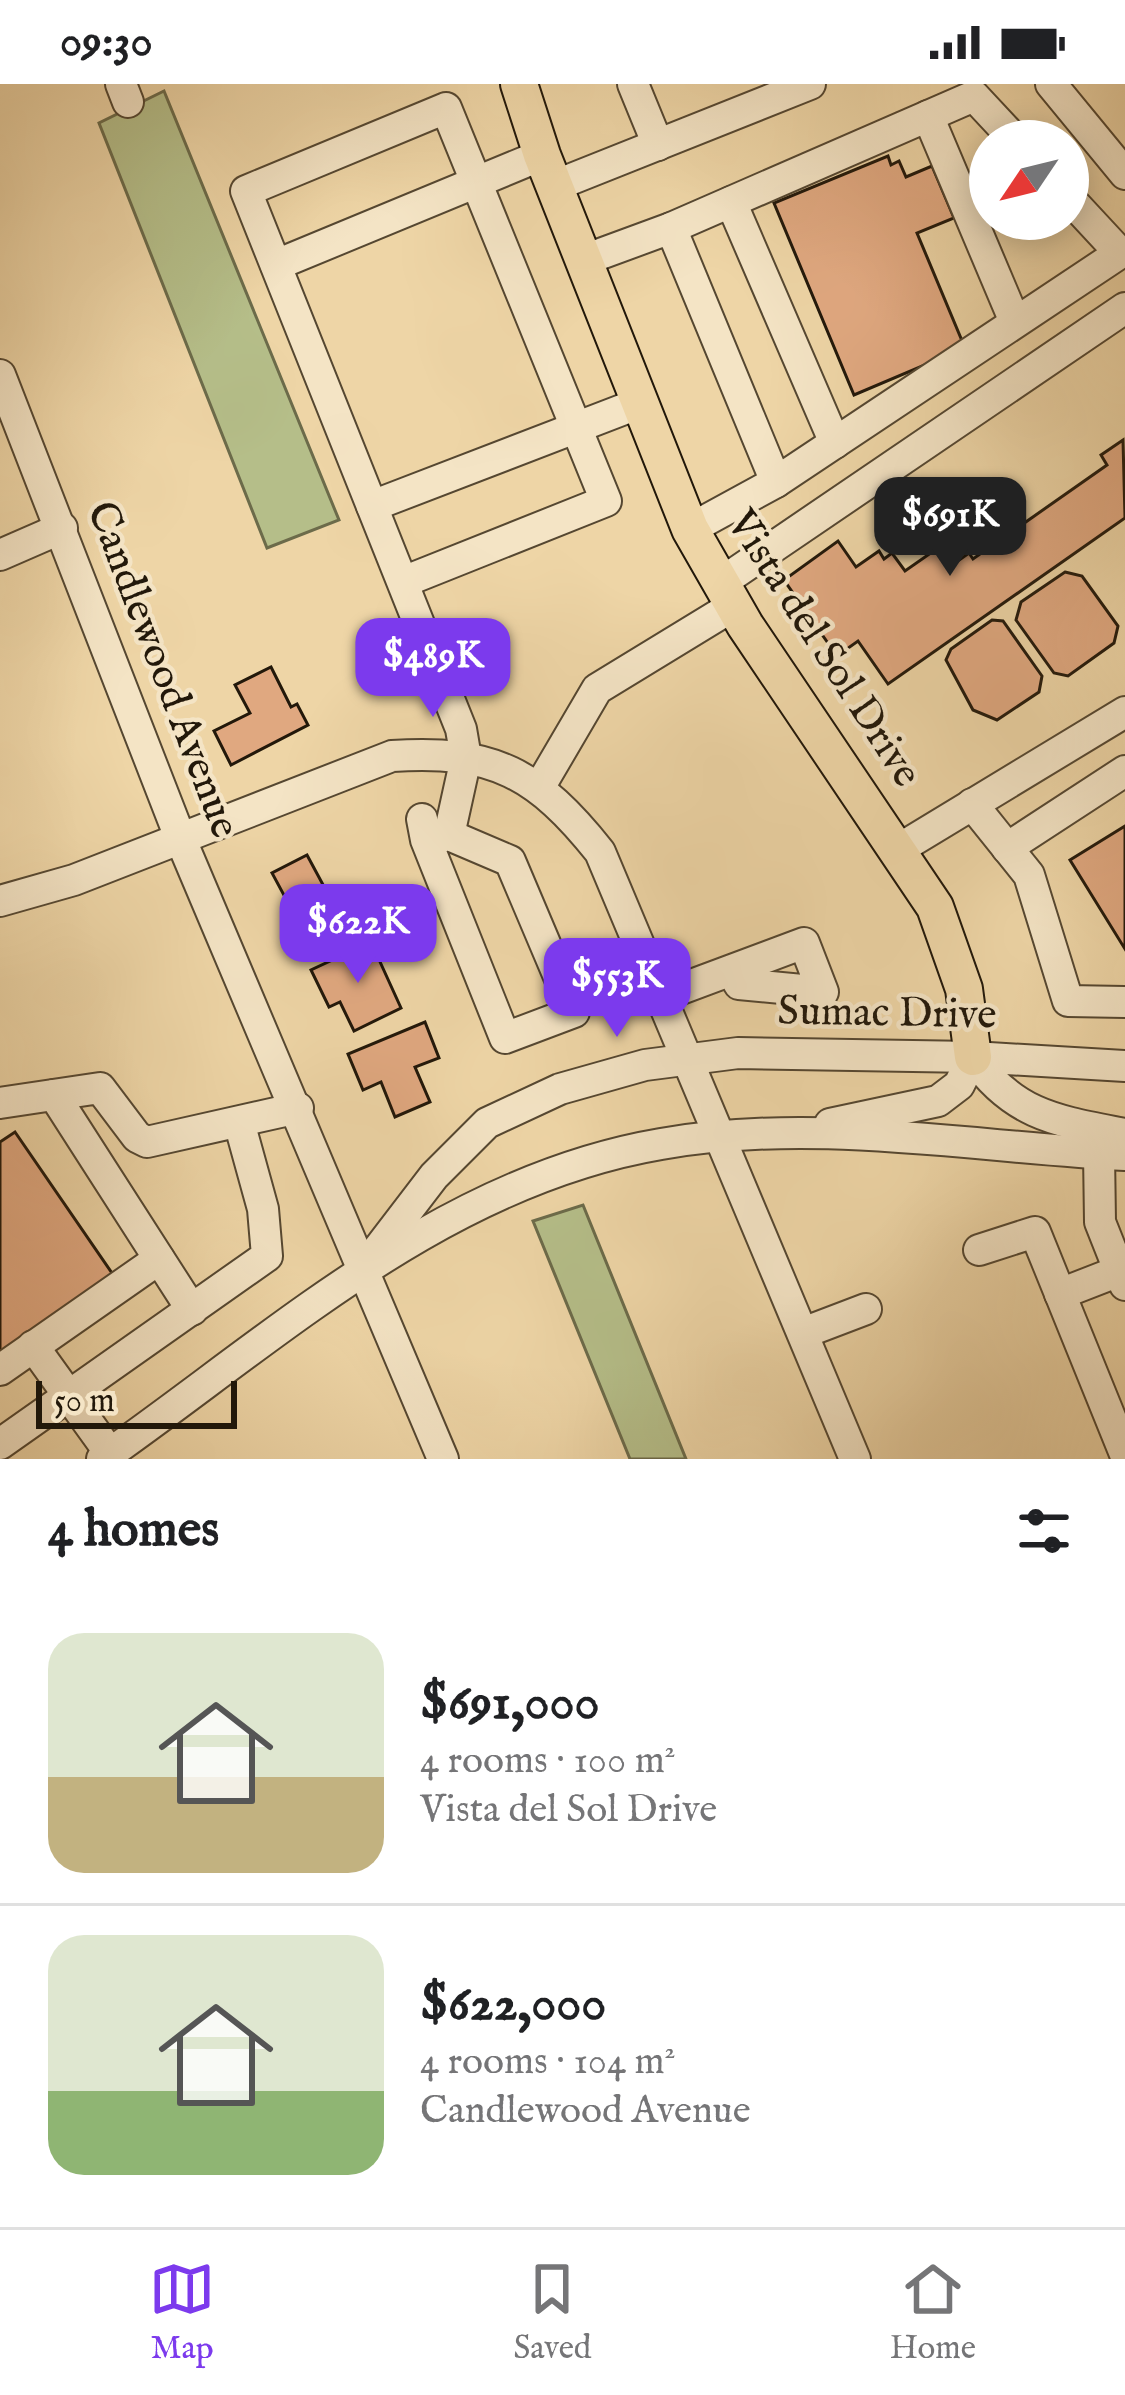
<!DOCTYPE html>
<html lang="en">
<head>
<meta charset="utf-8">
<style>
	body { margin:0; font-family:"IM FELL English",serif; background:#f6f6f6; color:#202124; height:100vh; display:flex; flex-direction:column; font-size:45px; white-space:nowrap }
	* { box-sizing:border-box; margin:0 }
	p { font-size:39px; color:#757577 }
	.icon { flex:none; width:66px; height:66px; fill:none; stroke:currentColor; stroke-width:2; stroke-linecap:round; stroke-linejoin:round }
	.map { position:relative; height:1375px; overflow:hidden }
	.panel { display:flex; flex-direction:column; background:#fff; flex:1 }
	.panel>* { flex:none }
	.needle { width:78px; rotate:235deg }
	.controls { position:absolute; left:969px; top:36px; display:grid; gap:24px }
	.controls a { display:grid; place-items:center; width:120px; height:120px; border-radius:50%; background:#fff; box-shadow:0 6px 30px #0003; font-size:60px }
	.scale { position:absolute; left:36px; bottom:30px; width:201px; box-sizing:border-box; padding-left:12px; border:6px solid #22180a; border-top:0; font-size:33px; line-height:42px; white-space:nowrap; color:#22180a; -webkit-text-stroke:9px #f4e4c5; paint-order:stroke }
	.price { position:absolute; translate:-50% -102px; padding:0 27px; border-radius:24px; background:#7c3aed; color:#fff; font-size:39px; line-height:78px; filter:drop-shadow(0 3px 6px #0008) }
	.price::after { content:''; position:absolute; left:50%; top:72px; width:36px; height:27px; margin-left:-18px; background:inherit; clip-path:polygon(0 0,100% 0,50% 100%) }
	.price.on { background:#222; color:#fff }
	ul { padding:0; list-style:none }
	li { display:flex; align-items:center; gap:36px; height:300px; padding:0 48px }
	li+li { border-top:3px solid #e0e0e0 }
	li span { display:grid; place-items:center; flex:none; width:336px; height:240px; border-radius:36px; color:#555 }
	li>.icon { margin-inline-start:auto }
	span .icon { width:144px; height:144px; fill:#fffc; stroke-width:1 }
	li b { font-size:51px }
	h2 { display:flex; justify-content:space-between; align-items:center; height:144px; padding:0 48px; font-size:51px }
	.status { display:flex; justify-content:space-between; align-items:center; height:84px; padding:0 60px; background:#fff; direction:ltr }
	.status svg { height:33px; fill:currentColor }
	.tab-bar { display:flex; justify-content:space-around; align-items:center; height:168px; border-top:3px solid #e0e0e0; background:#fff; font-size:33px; color:#757577 }
	.tab-bar a { display:grid; justify-items:center; gap:6px }
	.tab-bar .on { color:#7c3aed }
	.map>svg:first-child { display:block }
	.green { fill:#b5be89; stroke:#6c6b4a; stroke-width:3 }
	.building { fill:#e0a880; stroke:#22180a; stroke-width:3 }
	.lines { fill:none; stroke-linecap:round; stroke-linejoin:round }
	.minor-casing { stroke:#554731; stroke-width:34 }
	.major-casing { stroke:#22180a; stroke-width:40 }
	.minor { stroke:#f4e4c5; stroke-width:30 }
	.major { stroke:#eed5a6; stroke-width:36 }
	.labels { text-anchor:middle; dominant-baseline:central; stroke-width:9; stroke-linejoin:round; paint-order:stroke }
	.street-label { font-size:42px; fill:#22180a; stroke:#f4e4c5 }
</style>
</head>
<body>
<div class="status"><b>09:30</b><svg viewBox="0 0 49 12"><path d="M0 12V9h3v3zM5 12V6h3v6zM10 12V3h3v9zM15 12V0h3v12zM26 1h20v11H26zM47 4h2v5h-2z"/></svg></div>
<div class="map">
<svg width="1125" height="1375" viewBox="0 0 1125 1375">
	<rect width="100%" height="100%" fill="#eed5a6"/>
	<filter id="stains"><feTurbulence type="fractalNoise" baseFrequency=".00167" numOctaves="4"/><feColorMatrix values="0 0 0 0 .2 0 0 0 0 .09 0 0 0 0 .02 0 0 0 .5 -.17"/></filter>
	<radialGradient id="worn" r=".72"><stop offset=".6" stop-color="#630" stop-opacity="0"/><stop offset="1" stop-color="#630" stop-opacity=".3"/></radialGradient>
	<g class="green">
		<path d="M164 7 339 436 267 464 99 39Z"/>
		<path d="M583 1121 686 1375H630L533 1137Z"/>
	</g>
	<g class="building">
		<path d="M888 72 891 81 899 77 906 93 932 82 954 134 917 149 965 264 854 311 774 119Z"/>
		<path d="M1123 356 1125 434 888 600 858 557 837 572 784 496 838 457 856 483 879 467 884 475 892 469 905 487 935 466 948 484 969 469 973 475 1107 381 1101 371Z"/>
		<path d="M1065 488 1082 492 1118 542 1114 559 1068 592 1054 589 1016 536 1021 518Z"/>
		<path d="M992 536 1003 537 1042 592 1039 608 997 636 973 626 946 576 951 565Z"/>
		<path d="M271 583 291 623 297 620 308 641 231 681 214 647 250 629 235 601Z"/>
		<path d="M1125 742V865L1070 776Z"/>
		<path d="M307 771 342 836 307 854 272 789Z"/>
		<path d="M371 858 401 924 354 947 340 918 329 923 311 886Z"/>
		<path d="M425 938 439 974 415 983 430 1018 395 1033 381 998 363 1006 348 970Z"/>
		<path d="M15 1048 114 1192 0 1270V1058Z"/>
	</g>
	<g class="lines">
		<defs>
			<g id="minor">
				<path d="M121 0 128 18"/>
				<path d="M633 0 658 61"/>
				<path d="M1051 0 1125 90"/>
				<path d="M928 32 1015 238"/>
				<path d="M554 102 810 0"/>
				<path d="M731 118 835 359"/>
				<path d="M671 144 974 12 1016 57"/>
				<path d="M584 176 671 144 776 398 690 445"/>
				<path d="M276 181 542 71"/>
				<path d="M0 291 181 756 443 1375"/>
				<path d="M776 398 1120 169 1068 113"/>
				<path d="M372 422 640 319"/>
				<path d="M0 471 62 444"/>
				<path d="M403 498 606 417 446 24 246 107 461 645 466 674 449 751"/>
				<path d="M719 500 1125 224"/>
				<path d="M539 704 597 605 733 522"/>
				<path d="M972 720 1029 791 1068 917 1125 918"/>
				<path d="M422 735 426 756 505 954 574 928 510 777 449 751 426 756"/>
				<path d="M1007 764 1125 687"/>
				<path d="M899 765 1125 628"/>
				<path d="M0 817 74 796 392 672C493 665 538 690 600 768L855 1375"/>
				<path d="M662 912 804 859 823 908 739 900 732 886"/>
				<path d="M973 973C1014 1032 1058 1037 1125 1050"/>
				<path d="M54 1011 192 1226"/>
				<path d="M0 1019 100 1004 137 1053 147 1058 298 1024"/>
				<path d="M830 1040 938 1017 959 1001 973 973"/>
				<path d="M1099 1069 1100 1138 1125 1201"/>
				<path d="M979 1166 1035 1148 1125 1370"/>
				<path d="M372 1173 434 1092 487 1039 560 1005 645 981 738 969 973 973 1125 982"/>
				<path d="M1060 1210 1119 1187"/>
				<path d="M803 1249 866 1225"/>
				<path d="M33 1262 110 1369"/>
				<path d="M0 1286 159 1175"/>
				<path d="M0 1360 267 1172 263 1125 239 1038"/>
				<path d="M102 1375C276 1253 443 1097 661 1060 812 1033 973 1063 1125 1071"/>
			</g>
			<path id="major" d="M519 0 542 71 690 445 745 541 935 823 964 905 973 973"/>
		</defs>
		<use href="#minor" class="minor-casing"/>
		<use href="#major" class="major-casing"/>
		<use href="#minor" class="minor"/>
		<use href="#major" class="major"/>
	</g>
	<g class="labels">
		<g class="street-label">
			<text transform="translate(823 565) rotate(57)">Vista del Sol Drive</text>
			<text transform="translate(162 586) rotate(69)">Candlewood Avenue</text>
			<text transform="translate(887 930) rotate(1)">Sumac Drive</text>
		</g>
	</g>
	<rect width="100%" height="100%" filter="url(#stains)"/>
	<rect width="100%" height="100%" fill="url(#worn)"/>
</svg>
<div class="controls">
<a><svg class="needle" viewBox="-14 -14 28 28"><path d="M0-13l5 13h-10z" fill="#e53935"/><path d="M0 13l5-13h-10z" fill="#757577"/></svg></a>
</div>
<div class="scale">50 m</div>
<b class="price on" style="left:950px;top:495px">$691K</b>
<b class="price" style="left:433px;top:636px">$489K</b>
<b class="price" style="left:358px;top:902px">$622K</b>
<b class="price" style="left:617px;top:956px">$553K</b>
</div>
<section class="panel">
<h2>4 homes<svg class="icon" aria-label="filters" viewBox="0 0 24 24"><path d="M4 7h16M4 17h16"/><circle cx="9" cy="7" r="2"/><circle cx="15" cy="17" r="2"/></svg></h2>
<ul>
<li><span style="background:linear-gradient(#dfe7d0 60%,#c2b280 0)"><svg class="icon" aria-label="home" viewBox="0 0 24 24"><path d="M3 11l9-7 9 7M6 9v11h12V9"/></svg></span><div><b>$691,000</b><p>4 rooms · 100 m²</p><p>Vista del Sol Drive</p></div></li>
<li><span style="background:linear-gradient(#dfe7d0 65%,#8fb573 0)"><svg class="icon" aria-label="home" viewBox="0 0 24 24"><path d="M3 11l9-7 9 7M6 9v11h12V9"/></svg></span><div><b>$622,000</b><p>4 rooms · 104 m²</p><p>Candlewood Avenue</p></div></li>
</ul>
</section>
<nav class="tab-bar">
<a class="on"><svg class="icon" aria-label="map" viewBox="0 0 24 24"><path d="M3 6l6-2 6 2 6-2v14l-6 2-6-2-6 2zM9 4v14M15 6v14"/></svg>Map</a>
<a><svg class="icon" aria-label="saved" viewBox="0 0 24 24"><path d="M7 4h10v16l-5-4-5 4z"/></svg>Saved</a>
<a><svg class="icon" aria-label="home" viewBox="0 0 24 24"><path d="M3 11l9-7 9 7M6 9v11h12V9"/></svg>Home</a>
</nav>
</body>
</html>
